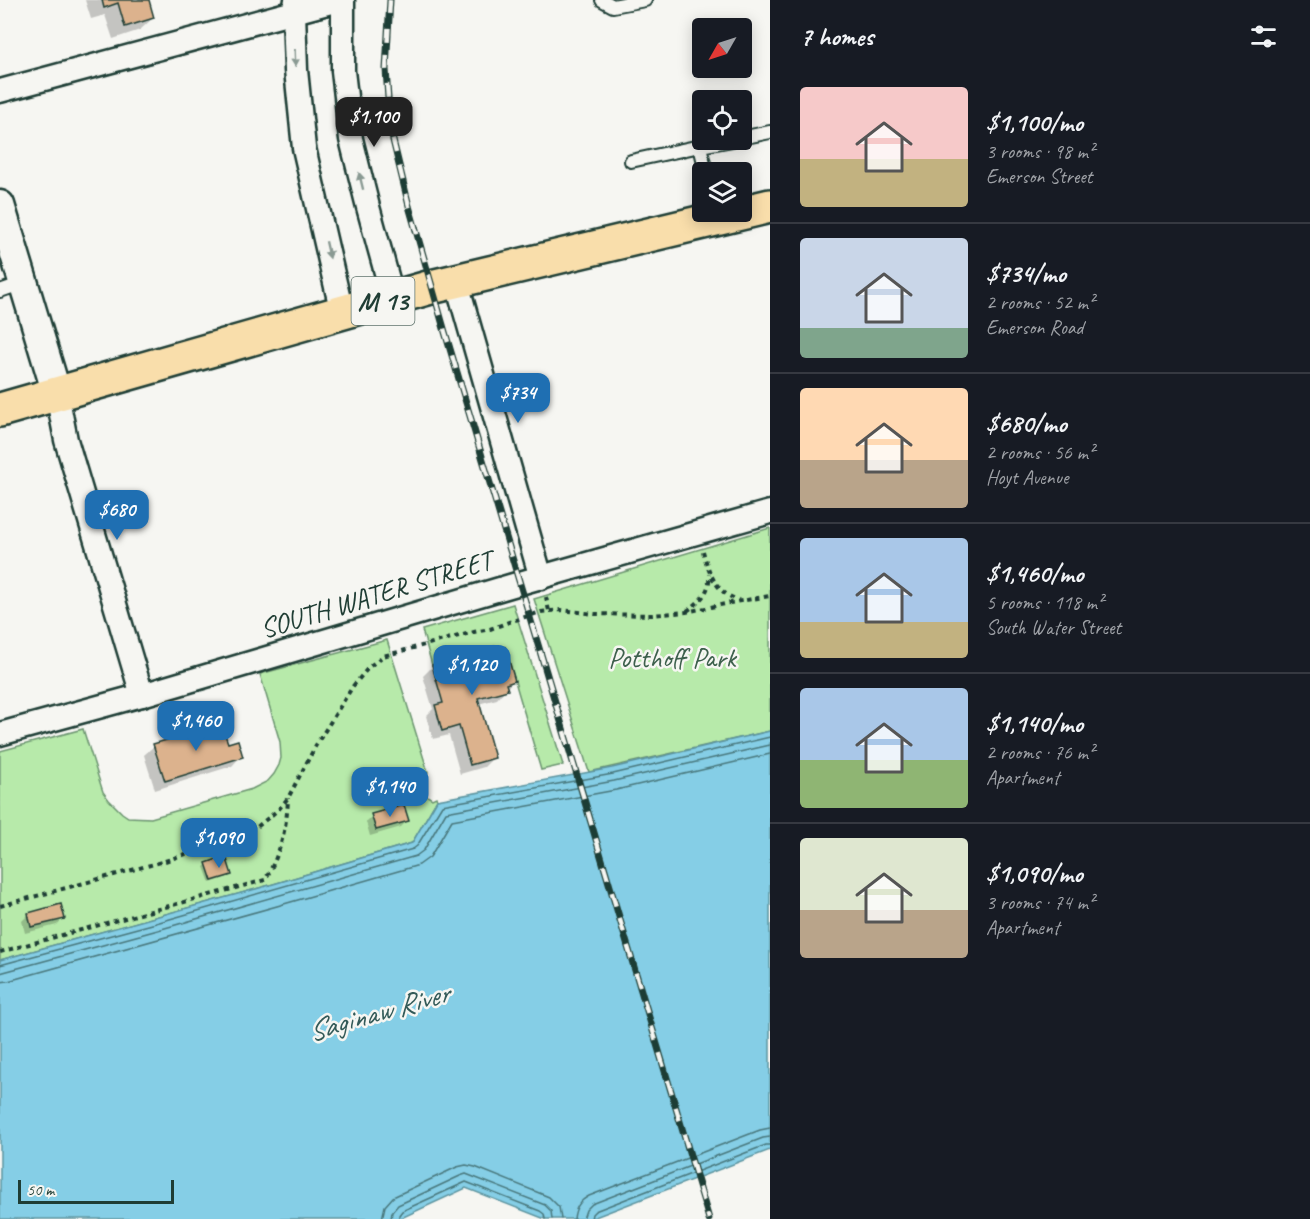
<!DOCTYPE html>
<html lang="en">
<head>
<meta charset="utf-8">
<style>
	body { margin:0; font-family:Caveat,sans-serif; background:#242831; color:#f1f3f6; height:100vh; display:flex; flex-direction:column; font-size:22px; white-space:nowrap }
	* { box-sizing:border-box; margin:0 }
	p { font-size:20px; color:#9ea1a6 }
	.icon { flex:none; width:33px; height:33px; fill:none; stroke:currentColor; stroke-width:2; stroke-linecap:round; stroke-linejoin:round }
	.map { position:relative; flex:1; overflow:hidden }
	.panel { display:flex; flex-direction:column; background:#171b24; width:540px }
	.panel>* { flex:none }
	.needle { width:39px; rotate:231deg }
	.fabs { position:absolute; left:692px; top:18px; display:grid; gap:12px }
	.fabs a { display:grid; place-items:center; width:60px; height:60px; border-radius:6px; background:#171b24; box-shadow:0 3px 15px #0003; font-size:30px }
	.scale { position:absolute; left:18px; bottom:15px; width:156px; box-sizing:border-box; padding-left:6px; border:3px solid #1f3d34; border-top:0; font-size:16px; line-height:21px; white-space:nowrap; color:#1f3d34; -webkit-text-stroke:4px #f6f6f2; paint-order:stroke }
	.price { position:absolute; translate:-50% -51px; padding:0 14px; border-radius:12px; background:#1f6fb2; color:#fff; font-size:20px; line-height:39px; filter:drop-shadow(0 2px 3px #0008) }
	.price::after { content:''; position:absolute; left:50%; top:36px; width:18px; height:14px; margin-left:-9px; background:inherit; clip-path:polygon(0 0,100% 0,50% 100%) }
	.price.active { background:#222; color:#fff }
	ul { padding:0; list-style:none }
	li { display:flex; align-items:center; gap:18px; height:150px; padding:0 30px }
	li+li { border-top:2px solid #363941 }
	li span { display:grid; place-items:center; flex:none; width:168px; height:120px; border-radius:6px; color:#555 }
	li>.icon { margin-inline-start:auto }
	span .icon { width:72px; height:72px; fill:#fffc; stroke-width:1 }
	li b { font-size:26px }
	h2 { display:flex; justify-content:space-between; align-items:center; height:72px; padding:0 30px; font-size:26px }
	main { display:flex; flex:1; min-height:0 }
	.map>svg:first-child { display:block }
	.green { fill:#b7eaaa; stroke:#6b946f; stroke-width:1.5 }
	.water { fill:#85cee6; stroke:#5c949f; stroke-width:1.5 }
	.shadow { fill:#0003 }
	.lines { fill:none; stroke-linecap:round; stroke-linejoin:round }
	.shore { stroke:#48777b; stroke-width:1.5 }
	.building { fill:#dcb28d; stroke:#1f3d34; stroke-width:1.5 }
	.service-casing { stroke:#1f3d34; stroke-width:16 }
	.minor-casing { stroke:#1f3d34; stroke-width:27 }
	.tertiary-casing { stroke:#1f3d34; stroke-width:33 }
	.primary-casing { stroke:#1f3d34; stroke-width:38 }
	.path { stroke:#1f3d34; stroke-width:4; stroke-dasharray:4.5 4.5; stroke-linecap:butt }
	.service { stroke:#f6f6f2; stroke-width:12 }
	.minor { stroke:#f6f6f2; stroke-width:22 }
	.tertiary { stroke:#f6f6f2; stroke-width:28 }
	.primary { stroke:#f9deab; stroke-width:33 }
	.rail-casing { stroke:#1f3d34; stroke-width:7 }
	.rail { stroke:#f6f6f2; stroke-width:4.5; stroke-dasharray:14; stroke-linecap:butt }
	.oneway { fill:#8a9a93 }
	.labels { text-anchor:middle; dominant-baseline:central; stroke-width:5; stroke-linejoin:round; paint-order:stroke }
	.shield { fill:#f6f6f2; stroke:#60746d; stroke-width:1.5 }
	.shield-label { font-size:27px; font-weight:bold; fill:#1f3d34 }
	.street-label { font-size:28px; fill:#1f3d34; stroke:#f6f6f2 }
	.park-label { font-size:28px; fill:#3d604c; stroke:#f6f6f2 }
	.water-label { font-size:30px; font-style:italic; fill:#335a58; stroke:#f6f6f2 }
</style>
</head>
<body>
<main>
<div class="map">
<svg width="770" height="1219" viewBox="0 0 770 1219">
	<rect width="100%" height="100%" fill="#f6f6f2"/>
	<filter id="ink" filterUnits="userSpaceOnUse"><feTurbulence type="fractalNoise" baseFrequency=".0167" numOctaves="2"/><feDisplacementMap in="SourceGraphic" scale="12" xChannelSelector="R" yChannelSelector="G"/><feConvolveMatrix kernelMatrix="1 2 1 2 8 2 1 2 1" color-interpolation-filters="sRGB"/></filter>
	<g filter="url(#ink)">
		<g class="green">
			<path d="M770 528V731L589 772 534 599Z"/>
			<path d="M513 604 563 765 541 770 505 647 498 649 496 646 432 665 422 630Z"/>
			<path d="M387 640 428 772 420 781 424 794 432 799 436 797 437 800 412 843 270 885 0 960V751L83 729 103 792 109 800 122 813 128 817 151 818 252 789 268 781 274 774 279 765 281 758 280 742 260 674Z"/>
		</g>
		<path class="water" d="M770 731V1150L590 1219H545L466 1188 399 1219H0V960L270 885 412 843 437 800 612 768Z"/>
		<g class="shadow">
			<path d="M85 0H147L153 18 140 30 113 39 105 15 91 19Z"/>
			<path d="M433 666 513 681 497 699 478 704 494 757 484 767 460 774 449 735 433 739 426 716 433 709 423 676Z"/>
			<path d="M227 745 241 756 232 766 155 790 144 755 154 746Z"/>
			<path d="M372 816 407 821 401 827 370 836 366 822Z"/>
			<path d="M207 864 231 874 228 877 210 883 204 867Z"/>
			<path d="M28 915 63 918 57 925 25 933 22 921Z"/>
		</g>
		<g class="lines">
			<g class="shore">
				<path d="M0 965 156 923 413 849 417 846 442 805 613 774 770 737"/>
				<path d="M0 973 158 930 416 856 424 850 446 812 614 781 770 745"/>
				<path d="M0 982 8 981 277 906 419 865 430 857 452 820 616 790 770 754"/>
				<path d="M382 1219 385 1206 393 1197 457 1167 466 1165 475 1167 549 1197 559 1207 561 1219"/>
				<path d="M391 1219 392 1212 398 1205 460 1176 466 1174 545 1205 551 1211 552 1219"/>
				<path d="M399 1219V1215L402 1211 466 1182 540 1211 544 1214 545 1219"/>
				<path d="M574 1219C575 1208 579 1201 589 1196L760 1130 770 1128"/>
				<path d="M583 1219 586 1210 592 1204 763 1138 770 1137"/>
				<path d="M591 1219 592 1214 595 1211 766 1145H770"/>
			</g>
		</g>
		<g class="building">
			<path d="M102 0H149L154 18 125 27 118 3 104 8Z"/>
			<path d="M497 646 498 649 505 647 515 681 506 684 508 690 478 698 495 758 470 765 459 726 442 731 435 705 443 703 432 665Z"/>
			<path d="M221 724 228 743 238 740 243 757 165 781 153 744Z"/>
			<path d="M404 805 409 821 376 830 371 814Z"/>
			<path d="M226 856 232 875 212 881 206 863Z"/>
			<path d="M61 904 65 919 31 927 28 913Z"/>
		</g>
		<g class="lines">
			<defs>
				<g id="service">
					<path d="M602 0 613 6 645 0"/>
					<path d="M741 138 770 132"/>
					<path d="M631 161 700 146"/>
					<path d="M706 172 700 146 733 140"/>
					<path d="M0 291 23 283"/>
				</g>
				<g id="minor">
					<path d="M296 0 294 13 296 70 304 148 342 313"/>
					<path d="M343 0V71L351 139 368 207 393 298"/>
					<path d="M0 91 339 0"/>
					<path d="M456 280 541 578"/>
					<path d="M57 394 66 440 142 695"/>
					<path d="M0 734 142 695 520 583 770 512"/>
				</g>
				<path id="tertiary" d="M0 205 57 394"/>
				<path id="primary" d="M0 410 431 287 770 206"/>
			</defs>
			<use href="#service" class="service-casing"/>
			<use href="#minor" class="minor-casing"/>
			<use href="#tertiary" class="tertiary-casing"/>
			<use href="#primary" class="primary-casing"/>
			<g class="path">
				<path d="M703 551C708 571 716 594 739 600"/>
				<path d="M546 597 549 611"/>
				<path d="M687 611C700 602 711 591 709 574"/>
				<path d="M0 906 165 861 236 837 257 827 279 809 288 798 316 745 353 686 369 667 383 656 474 632 490 629 509 622 541 612 561 610 595 614 652 615 686 612 735 602 770 596"/>
				<path d="M0 952 265 880C280 854 287 828 288 798"/>
			</g>
			<use href="#service" class="service"/>
			<use href="#minor" class="minor"/>
			<use href="#tertiary" class="tertiary"/>
			<use href="#primary" class="primary"/>
			<defs>
				<path id="rail" d="M390 0 386 69 390 128 409 206 445 332 709 1219"/>
			</defs>
			<use href="#rail" class="rail-casing"/>
			<use href="#rail" class="rail"/>
		</g>
		<defs><path id="oneway-solid" d="M-6-.8H1V-3.2L6.5 0L1 3.2V.8H-6Z" transform="scale(1.5)"/></defs>
		<g class="oneway">
			<use href="#oneway-solid" transform="translate(295 58) rotate(88)"/>
			<use href="#oneway-solid" transform="translate(361 181) rotate(-104)"/>
			<use href="#oneway-solid" transform="translate(328 250) rotate(77)"/>
		</g>
	</g>
	<g class="labels">
		<rect class="shield" x="351.5" y="277" width="63" height="48" rx="4.5"/>
		<g class="shield-label">
			<text x="383" y="301">M 13</text>
		</g>
		<g class="street-label">
			<text transform="translate(376 594) rotate(-17)">SOUTH WATER STREET</text>
		</g>
		<g class="park-label">
			<text x="672" y="657">Potthoff Park</text>
		</g>
		<g class="water-label">
			<text transform="translate(378 1012) rotate(-16)">Saginaw River</text>
		</g>
	</g>
</svg>
<div class="fabs">
<a><svg class="needle" viewBox="-14 -14 28 28"><path d="M0-13l5 13h-10z" fill="#e53935"/><path d="M0 13l5-13h-10z" fill="#9ea1a6"/></svg></a>
<a><svg class="icon" aria-label="locate" viewBox="0 0 24 24"><circle cx="12" cy="12" r="6"/><path d="M12 2v4M12 18v4M2 12h4M18 12h4"/></svg></a>
<a><svg class="icon" aria-label="layers" viewBox="0 0 24 24"><path d="M12 4l9 5-9 5-9-5zM3 14l9 5 9-5"/></svg></a>
</div>
<div class="scale">50 m</div>
<b class="price active" style="left:374px;top:148px">$1,100</b>
<b class="price" style="left:518px;top:424px">$734</b>
<b class="price" style="left:117px;top:541px">$680</b>
<b class="price" style="left:472px;top:696px">$1,120</b>
<b class="price" style="left:196px;top:752px">$1,460</b>
<b class="price" style="left:390px;top:818px">$1,140</b>
<b class="price" style="left:219px;top:869px">$1,090</b>
</div>
<section class="panel">
<h2>7 homes<svg class="icon" aria-label="filters" viewBox="0 0 24 24"><path d="M4 7h16M4 17h16"/><circle cx="9" cy="7" r="2"/><circle cx="15" cy="17" r="2"/></svg></h2>
<ul>
<li><span style="background:linear-gradient(#f6c9c9 60%,#c2b280 0)"><svg class="icon" aria-label="home" viewBox="0 0 24 24"><path d="M3 11l9-7 9 7M6 9v11h12V9"/></svg></span><div><b>$1,100/mo</b><p>3 rooms · 98 m²</p><p>Emerson Street</p></div></li>
<li><span style="background:linear-gradient(#c9d6e8 75%,#7fa58c 0)"><svg class="icon" aria-label="home" viewBox="0 0 24 24"><path d="M3 11l9-7 9 7M6 9v11h12V9"/></svg></span><div><b>$734/mo</b><p>2 rooms · 52 m²</p><p>Emerson Road</p></div></li>
<li><span style="background:linear-gradient(#ffd9b3 60%,#b9a48a 0)"><svg class="icon" aria-label="home" viewBox="0 0 24 24"><path d="M3 11l9-7 9 7M6 9v11h12V9"/></svg></span><div><b>$680/mo</b><p>2 rooms · 56 m²</p><p>Hoyt Avenue</p></div></li>
<li><span style="background:linear-gradient(#a9c7e8 70%,#c2b280 0)"><svg class="icon" aria-label="home" viewBox="0 0 24 24"><path d="M3 11l9-7 9 7M6 9v11h12V9"/></svg></span><div><b>$1,460/mo</b><p>5 rooms · 118 m²</p><p>South Water Street</p></div></li>
<li><span style="background:linear-gradient(#a9c7e8 60%,#8fb573 0)"><svg class="icon" aria-label="home" viewBox="0 0 24 24"><path d="M3 11l9-7 9 7M6 9v11h12V9"/></svg></span><div><b>$1,140/mo</b><p>2 rooms · 76 m²</p><p>Apartment</p></div></li>
<li><span style="background:linear-gradient(#dfe7d0 60%,#b9a48a 0)"><svg class="icon" aria-label="home" viewBox="0 0 24 24"><path d="M3 11l9-7 9 7M6 9v11h12V9"/></svg></span><div><b>$1,090/mo</b><p>3 rooms · 74 m²</p><p>Apartment</p></div></li>
</ul>
</section>
</main>
</body>
</html>
